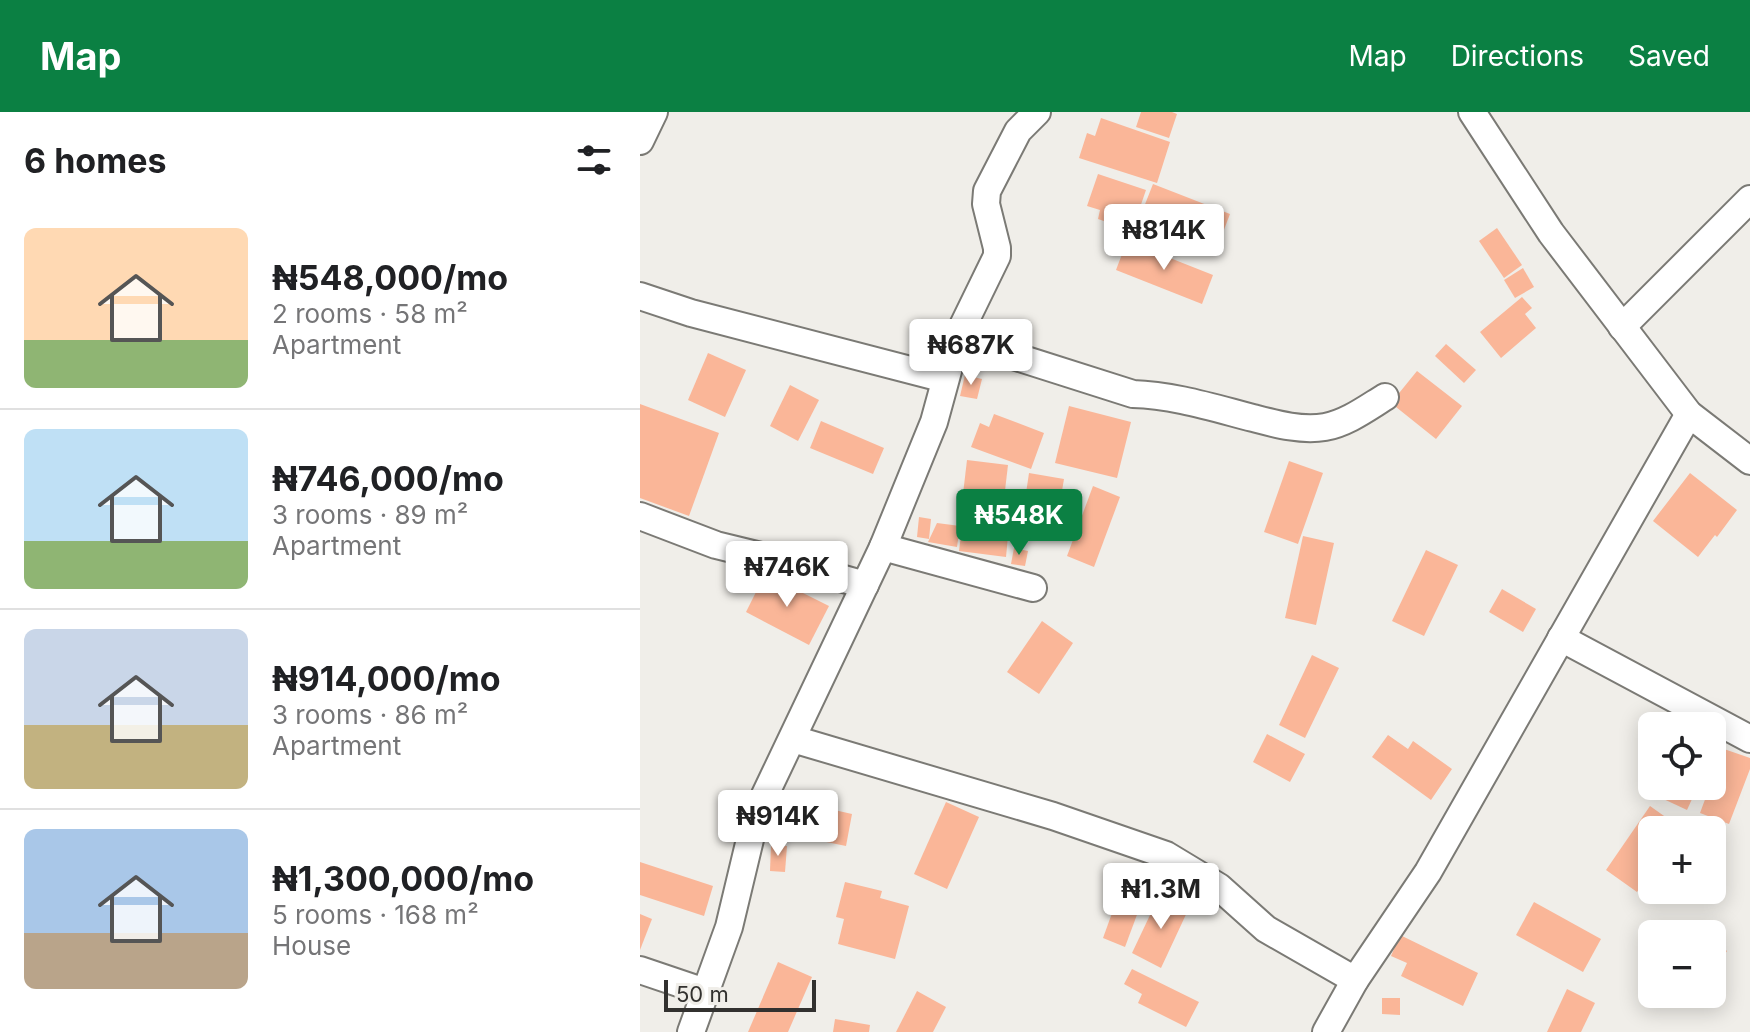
<!DOCTYPE html>
<html lang="en">
<head>
<meta charset="utf-8">
<style>
	body { margin:0; font-family:Inter,sans-serif; background:#f6f6f6; color:#202124; height:100vh; display:flex; flex-direction:column; font-size:30px; white-space:nowrap }
	* { box-sizing:border-box; margin:0 }
	p { font-size:26px; color:#757577 }
	.icon { flex:none; width:44px; height:44px; fill:none; stroke:currentColor; stroke-width:2; stroke-linecap:round; stroke-linejoin:round }
	.map { position:relative; flex:1; overflow:hidden }
	.sheet { display:flex; flex-direction:column; background:#fff; width:640px }
	.sheet>* { flex:none }
	.buttons { position:absolute; left:998px; top:600px; display:grid; gap:16px }
	.buttons a { display:grid; place-items:center; width:88px; height:88px; border-radius:12px; background:#fff; box-shadow:0 4px 20px #0003; font-size:40px }
	.scale { position:absolute; left:24px; bottom:20px; width:152px; box-sizing:border-box; padding-left:8px; border:4px solid #32312f; border-top:0; font-size:22px; line-height:28px; white-space:nowrap; color:#32312f; -webkit-text-stroke:6px #f0eee9; paint-order:stroke }
	.price { position:absolute; translate:-50% -68px; padding:0 18px; border-radius:8px; background:#fff; color:#222; font-size:26px; line-height:52px; filter:drop-shadow(0 2px 4px #0008) }
	.price::after { content:''; position:absolute; left:50%; top:48px; width:24px; height:18px; margin-left:-12px; background:inherit; clip-path:polygon(0 0,100% 0,50% 100%) }
	.price.current { background:#0b8043; color:#fff }
	ul { padding:0; list-style:none }
	li { display:flex; align-items:center; gap:24px; height:200px; padding:0 24px }
	li+li { border-top:2px solid #e0e0e0 }
	li span { display:grid; place-items:center; flex:none; width:224px; height:160px; border-radius:12px; color:#555 }
	li>.icon { margin-inline-start:auto }
	span .icon { width:96px; height:96px; fill:#fffc; stroke-width:1 }
	li b { font-size:34px }
	h2 { display:flex; justify-content:space-between; align-items:center; height:96px; padding:0 24px; font-size:34px }
	header { display:flex; align-items:center; gap:48px; box-sizing:border-box; height:112px; padding:0 40px; background:#0b8043; color:#fff }
	header strong { font-size:38px }
	nav { display:flex; gap:44px; margin-inline-start:auto; font-size:28px }
	main { display:flex; flex:1; min-height:0 }
	.map>svg:first-child { display:block }
	.building { fill:#fab698 }
	.lines { fill:none; stroke-linecap:round; stroke-linejoin:round }
	.minor-casing { stroke:#7b7a75; stroke-width:30 }
	.minor { stroke:#fff; stroke-width:26 }
</style>
</head>
<body>
<header>
<strong>Map</strong>
<nav><a>Map</a><a>Directions</a><a>Saved</a></nav>
</header>
<main>
<section class="sheet">
<h2>6 homes<svg class="icon" aria-label="filters" viewBox="0 0 24 24"><path d="M4 7h16M4 17h16"/><circle cx="9" cy="7" r="2"/><circle cx="15" cy="17" r="2"/></svg></h2>
<ul>
<li><span style="background:linear-gradient(#ffd9b3 70%,#8fb573 0)"><svg class="icon" aria-label="home" viewBox="0 0 24 24"><path d="M3 11l9-7 9 7M6 9v11h12V9"/></svg></span><div><b>₦548,000/mo</b><p>2 rooms · 58 m²</p><p>Apartment</p></div></li>
<li><span style="background:linear-gradient(#bfe0f5 70%,#8fb573 0)"><svg class="icon" aria-label="home" viewBox="0 0 24 24"><path d="M3 11l9-7 9 7M6 9v11h12V9"/></svg></span><div><b>₦746,000/mo</b><p>3 rooms · 89 m²</p><p>Apartment</p></div></li>
<li><span style="background:linear-gradient(#c9d6e8 60%,#c2b280 0)"><svg class="icon" aria-label="home" viewBox="0 0 24 24"><path d="M3 11l9-7 9 7M6 9v11h12V9"/></svg></span><div><b>₦914,000/mo</b><p>3 rooms · 86 m²</p><p>Apartment</p></div></li>
<li><span style="background:linear-gradient(#a9c7e8 65%,#b9a48a 0)"><svg class="icon" aria-label="home" viewBox="0 0 24 24"><path d="M3 11l9-7 9 7M6 9v11h12V9"/></svg></span><div><b>₦1,300,000/mo</b><p>5 rooms · 168 m²</p><p>House</p></div></li>
</ul>
</section>
<div class="map">
<svg width="1110" height="920" viewBox="0 0 1110 920">
	<rect width="100%" height="100%" fill="#f0eee9"/>
	<g class="building">
		<path d="M501 0H532L537 2 529 26 496 15Z"/>
		<path d="M461 6 530 30 517 71 439 46 447 21 455 24Z"/>
		<path d="M458 62 506 78 495 110 481 105 478 114 458 107 460 98 447 94Z"/>
		<path d="M513 72 590 102 577 136 500 105Z"/>
		<path d="M857 116 882 153 864 166 839 129Z"/>
		<path d="M487 129 573 163 562 192 476 158Z"/>
		<path d="M883 156 894 175 875 186 864 168Z"/>
		<path d="M882 185 892 196 885 202 896 216 861 246 840 220Z"/>
		<path d="M806 232 836 258 824 271 795 244Z"/>
		<path d="M68 241 106 258 85 305 48 288Z"/>
		<path d="M777 259 822 294 796 327 751 291Z"/>
		<path d="M325 263 342 267 337 287 320 284Z"/>
		<path d="M150 273 179 288 158 329 130 314Z"/>
		<path d="M0 292 79 321 49 404 0 386Z"/>
		<path d="M429 294 491 310 477 366 415 351Z"/>
		<path d="M354 302 404 321 391 357 331 335 340 311 349 315Z"/>
		<path d="M181 309 244 336 233 362 170 336Z"/>
		<path d="M327 348 368 353 362 404 321 399Z"/>
		<path d="M649 349 683 361 658 432 624 420Z"/>
		<path d="M389 361 424 367 415 420 381 415Z"/>
		<path d="M1050 361 1097 398 1077 425 1075 423 1058 445 1013 409Z"/>
		<path d="M453 374 480 385 454 455 427 444Z"/>
		<path d="M279 405 291 407 289 427 277 425Z"/>
		<path d="M323 407 369 413 366 445 319 439Z"/>
		<path d="M297 411 320 414 317 435 288 430Z"/>
		<path d="M663 424 694 431 676 513 645 506Z"/>
		<path d="M374 436 388 439 385 454 371 452Z"/>
		<path d="M786 438 818 453 784 524 752 509Z"/>
		<path d="M125 462 189 494 169 533 106 500Z"/>
		<path d="M862 477 896 497 883 520 849 500Z"/>
		<path d="M402 509 433 531 399 582 367 560Z"/>
		<path d="M672 543 699 556 665 626 639 613Z"/>
		<path d="M627 622 665 642 650 670 613 650Z"/>
		<path d="M748 623 768 637 773 629 812 657 791 688 732 645Z"/>
		<path d="M1084 637 1110 646V657L1089 712 1060 701 1070 674H1072V669Z"/>
		<path d="M1021 674H1058L1047 698 1017 684Z"/>
		<path d="M159 690 212 702 206 734 152 723Z"/>
		<path d="M306 690 339 705 307 777 274 762Z"/>
		<path d="M1010 694 1041 716 1039 718H1012V758L997 780 966 758Z"/>
		<path d="M131 733 147 734 145 760 130 759Z"/>
		<path d="M0 750 73 774 64 804 0 783Z"/>
		<path d="M488 757 511 765 485 835 463 826Z"/>
		<path d="M205 770 242 779 240 786 269 794 255 847 198 832 204 807 196 805Z"/>
		<path d="M520 782 549 796 521 856 492 841Z"/>
		<path d="M894 790 961 827 943 860 876 823Z"/>
		<path d="M0 802 12 807 0 838Z"/>
		<path d="M760 823 838 861 823 894 761 864 767 851 751 844Z"/>
		<path d="M1072 828 1087 839 1072 861Z"/>
		<path d="M138 850 172 865 148 920H108Z"/>
		<path d="M492 857 559 890 546 915 498 891 502 882 484 872Z"/>
		<path d="M927 877 955 891 941 920H907Z"/>
		<path d="M277 879 306 895 293 920H256Z"/>
		<path d="M742 886H760V903L742 902Z"/>
		<path d="M195 907 230 913 229 920H193Z"/>
	</g>
	<g class="lines">
		<defs>
			<g id="minor">
				<path d="M832 0 911 121 1049 302 1110 349"/>
				<path d="M0 29 14 0"/>
				<path d="M0 184 51 201 305 267"/>
				<path d="M982 215 1110 87"/>
				<path d="M317 226 493 282C533 283 574 296 613 306 636 312 661 319 685 315 707 311 727 296 745 285"/>
				<path d="M0 404 76 433 133 447 225 473"/>
				<path d="M243 435 393 476"/>
				<path d="M921 526 1110 627"/>
				<path d="M153 627 413 704 526 743 579 775 626 817 715 868"/>
				<path d="M0 858 65 880"/>
				<path d="M51 920 89 815 112 719 124 685 243 435 294 310 317 226 357 144V136L346 92 347 79 378 19 397 0"/>
				<path d="M686 920 715 868 788 760 1049 302"/>
			</g>
		</defs>
		<use href="#minor" class="minor-casing"/>
		<use href="#minor" class="minor"/>
	</g>
</svg>
<div class="buttons">
<a><svg class="icon" aria-label="locate" viewBox="0 0 24 24"><circle cx="12" cy="12" r="6"/><path d="M12 2v4M12 18v4M2 12h4M18 12h4"/></svg></a>
<a>+</a>
<a>−</a>
</div>
<div class="scale">50 m</div>
<b class="price" style="left:524px;top:160px">₦814K</b>
<b class="price" style="left:331px;top:275px">₦687K</b>
<b class="price current" style="left:379px;top:445px">₦548K</b>
<b class="price" style="left:147px;top:497px">₦746K</b>
<b class="price" style="left:138px;top:746px">₦914K</b>
<b class="price" style="left:521px;top:819px">₦1.3M</b>
</div>
</main>
</body>
</html>
